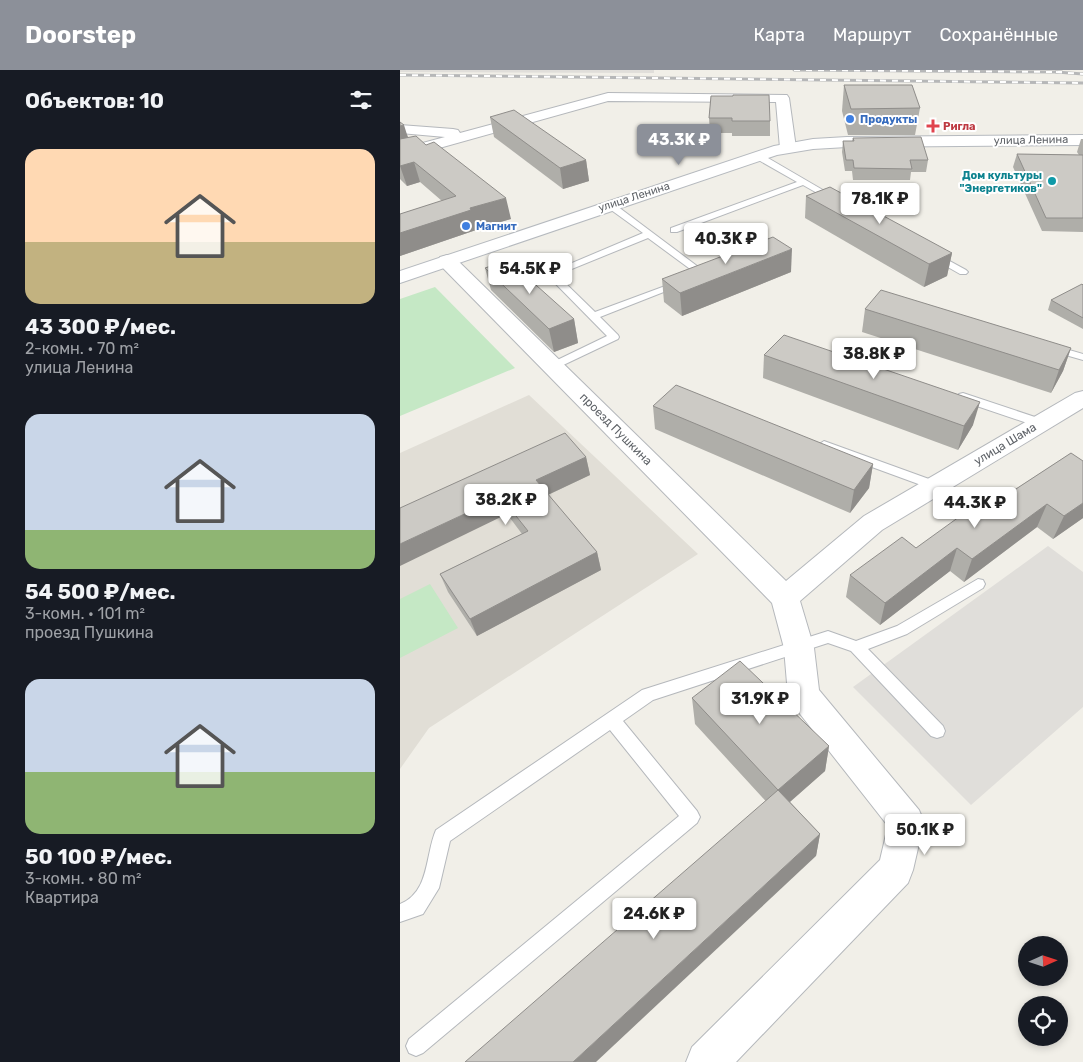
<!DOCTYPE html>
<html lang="ru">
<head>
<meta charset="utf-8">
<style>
	body { margin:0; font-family:Rubik,sans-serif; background:#242831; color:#f1f3f6; height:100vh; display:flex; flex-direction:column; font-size:19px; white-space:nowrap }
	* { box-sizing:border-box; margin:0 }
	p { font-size:16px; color:#9ea1a6 }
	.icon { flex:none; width:28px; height:28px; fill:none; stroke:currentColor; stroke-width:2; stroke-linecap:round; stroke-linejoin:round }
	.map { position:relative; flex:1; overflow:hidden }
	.details { display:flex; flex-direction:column; background:#171b24; width:400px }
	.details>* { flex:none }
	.needle { width:32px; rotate:87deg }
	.buttons { position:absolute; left:618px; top:866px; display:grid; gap:10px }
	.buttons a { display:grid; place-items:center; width:50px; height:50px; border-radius:50%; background:#171b24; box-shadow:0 2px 8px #0003; font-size:25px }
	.price { position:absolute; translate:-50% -42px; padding:0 11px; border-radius:5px; background:#fff; color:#222; font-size:16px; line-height:32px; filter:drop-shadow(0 1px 2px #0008) }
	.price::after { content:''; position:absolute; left:50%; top:30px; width:15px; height:11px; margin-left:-8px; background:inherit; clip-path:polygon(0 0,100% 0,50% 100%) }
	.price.active { background:#8c9099; color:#fff }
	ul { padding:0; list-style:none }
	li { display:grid; align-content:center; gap:10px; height:265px; padding:0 25px }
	li span { display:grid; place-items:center; height:155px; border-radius:15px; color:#555 }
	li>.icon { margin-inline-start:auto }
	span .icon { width:90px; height:90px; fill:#fffc; stroke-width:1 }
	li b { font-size:21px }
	h2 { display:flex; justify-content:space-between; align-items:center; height:60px; padding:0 25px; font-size:21px }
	header { display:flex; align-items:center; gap:30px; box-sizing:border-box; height:70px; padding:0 25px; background:#8c9099; color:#fff }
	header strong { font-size:24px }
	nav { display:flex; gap:28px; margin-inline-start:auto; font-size:18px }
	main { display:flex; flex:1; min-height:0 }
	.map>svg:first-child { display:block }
	.industrial { fill:#e0deda }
	.education { fill:#e1ded6 }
	.green { fill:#c5e8c5 }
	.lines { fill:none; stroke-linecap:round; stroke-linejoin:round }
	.lane-casing { stroke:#b5b8bc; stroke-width:2 }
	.street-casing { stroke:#b5b8bc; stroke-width:2 }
	.secondary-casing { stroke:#b6babf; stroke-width:2 }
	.lane { fill:#fff; fill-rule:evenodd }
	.street { fill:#fff; fill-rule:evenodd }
	.secondary { fill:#fff; fill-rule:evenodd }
	.rail-casing { stroke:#b6b7b8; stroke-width:3 }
	.rail { stroke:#fff; stroke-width:2; stroke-dasharray:6; stroke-linecap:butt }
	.wall { fill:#afaea9 }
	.shaded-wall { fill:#8f8d8a }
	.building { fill:#cccac5; stroke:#8f8d8a }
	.shop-dot { fill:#3f7fe0; stroke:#fff; stroke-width:2 }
	.health-dot { fill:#e0444e; stroke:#fff; stroke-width:2 }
	.culture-dot { fill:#0f9aa8; stroke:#fff; stroke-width:2 }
	.labels { text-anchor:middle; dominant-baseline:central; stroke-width:4; stroke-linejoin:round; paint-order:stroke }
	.far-shop-label { font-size:11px; font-weight:bold; fill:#366cbe; stroke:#fff; text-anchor:start }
	.far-health-label { font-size:11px; font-weight:bold; fill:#be3a42; stroke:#fff; text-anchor:start }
	.far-street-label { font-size:11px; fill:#5f6368; stroke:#fff }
	.far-culture-label { font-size:11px; font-weight:bold; fill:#0d838f; stroke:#fff; text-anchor:end }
	.street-label { font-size:12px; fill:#5f6368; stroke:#fff }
</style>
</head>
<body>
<header>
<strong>Doorstep</strong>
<nav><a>Карта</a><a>Маршрут</a><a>Сохранённые</a></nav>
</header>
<main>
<section class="details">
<h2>Объектов: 10<svg class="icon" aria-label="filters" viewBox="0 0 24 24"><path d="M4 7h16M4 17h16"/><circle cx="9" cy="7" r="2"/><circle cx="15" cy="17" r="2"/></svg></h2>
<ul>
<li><span style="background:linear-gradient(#ffd9b3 60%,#c2b280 0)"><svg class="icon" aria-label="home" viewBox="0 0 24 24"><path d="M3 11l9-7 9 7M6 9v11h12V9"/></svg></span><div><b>43 300 ₽/мес.</b><p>2-комн. · 70 m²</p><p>улица Ленина</p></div></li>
<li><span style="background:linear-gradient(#c9d6e8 75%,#8fb573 0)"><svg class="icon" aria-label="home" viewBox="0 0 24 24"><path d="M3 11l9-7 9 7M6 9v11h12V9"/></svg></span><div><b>54 500 ₽/мес.</b><p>3-комн. · 101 m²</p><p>проезд Пушкина</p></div></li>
<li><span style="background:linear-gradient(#c9d6e8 60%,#8fb573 0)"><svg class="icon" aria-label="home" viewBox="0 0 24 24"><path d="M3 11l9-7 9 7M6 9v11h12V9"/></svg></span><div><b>50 100 ₽/мес.</b><p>3-комн. · 80 m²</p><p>Квартира</p></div></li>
</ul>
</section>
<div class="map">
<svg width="683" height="992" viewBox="0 0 683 992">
	<rect width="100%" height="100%" fill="#f1efe8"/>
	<g class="industrial">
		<path d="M0 0H254V3L0 2Z"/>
		<path d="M648 476 683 502V637L571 735 453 617Z"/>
	</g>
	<path class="education" d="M129 325 298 484 29 658 0 699V383Z"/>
	<g class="green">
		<path d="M35 217 115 298 0 346V229Z"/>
		<path d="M30 514 58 558 0 588V529Z"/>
	</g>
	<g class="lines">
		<defs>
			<g id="lane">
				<path d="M355 84H361L440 130 433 132 403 115 277 162H271V158L397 112 355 88Z"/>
				<path d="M207 133H213L309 205 304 208 301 207 248 168 157 205 195 242 276 212 279 211 284 214 200 247 218 265 219 267 218 269 157 298H149L148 296 149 294 207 266 146 204 243 163 207 137Z"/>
				<path d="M535 183 566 200 568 202 566 204H560L532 188 530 186Z"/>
				<path d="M652 275 683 284V290L648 280 647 278Z"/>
				<path d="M563 323 644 350 646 353 640 357 636 356 559 330 557 327 559 324Z"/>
				<path d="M424 371 540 413 542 416 536 420 532 419 420 378 418 375Z"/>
				<path d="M578 509 583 510 585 514 583 518 507 564 468 579 543 656 545 661 543 666 537 668 531 666 451 581 428 573 253 630 223 651 297 741 300 747 297 753 23 983 16 986 9 983 6 976 9 969 279 746 210 660 50 771 39 818 23 844 0 852V834C30 822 25 785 36 760L242 620 428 561 456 571 497 556Z"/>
			</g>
			<g id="street">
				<path d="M208 23 387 25 389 28 396 78 393 81H383L380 78 376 32 208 31 0 89V79L45 67 0 63V55L53 59 58 60 60 63Z"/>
				<path d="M47 185 54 187 386 511 464 446 675 323 683 321V338L482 460 400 531 414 578 419 620 519 740 524 752 513 800 508 813 336 992H286L292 977 480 790 488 756 393 635 388 625 384 578 372 533 40 195 38 191 40 187Z"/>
			</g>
			<path id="secondary" d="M683 65V75L447 77 413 79 377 85 0 213V201L374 76 413 69 447 67Z"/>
		</defs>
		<use href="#lane" class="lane-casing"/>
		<use href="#street" class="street-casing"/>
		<use href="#secondary" class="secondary-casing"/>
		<use href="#lane" class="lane"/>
		<use href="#street" class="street"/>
		<use href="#secondary" class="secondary"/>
		<defs>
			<g id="rail">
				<path d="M394 0 662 2"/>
				<path d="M656 2 683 4"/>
				<path d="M0 5 683 13"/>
			</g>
		</defs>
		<use href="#rail" class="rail-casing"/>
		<use href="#rail" class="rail"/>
	</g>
	<g class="wall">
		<path d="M444 15 520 38 515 65H448L442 41Z"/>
		<path d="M311 26 370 51V66H332V63H310L309 48Z"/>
		<path d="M90 47 186 90 189 111 163 119 94 67Z"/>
		<path d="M0 52 8 67 111 149 76 159V160L0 186V144L42 131 20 112 7 116 0 109Z"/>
		<path d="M453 68 528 90 526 102H511L510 110H453L452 101H445L442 82 443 71H452Z"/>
		<path d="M681 69H683V162L642 161 613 97 617 84 679 85 677 82Z"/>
		<path d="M406 126 552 183 547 206 524 217 405 148Z"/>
		<path d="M85 198 174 249 178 273 154 282 91 220Z"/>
		<path d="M391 202 282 246 264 232 262 209Z"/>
		<path d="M683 215V259L648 240 651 230Z"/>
		<path d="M465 239 671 278 663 301 651 323 462 262Z"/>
		<path d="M364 285 573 355 558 380 363 308Z"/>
		<path d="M253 336 473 394 469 418 450 443 255 359Z"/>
		<path d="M671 383 683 448 653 469 637 457 564 512 550 501 480 555 446 527 450 505 516 478 596 432Z"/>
		<path d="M186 387 190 405 148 425 197 482 201 500 77 566 48 522 40 504 122 464 107 444 0 438Z"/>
		<path d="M292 628 429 676 425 701 390 732 420 764 416 786 295 654Z"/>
	</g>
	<g class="shaded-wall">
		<path d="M4 55 10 74 0 77V56Z"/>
		<path d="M186 90 189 111 163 119 160 98Z"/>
		<path d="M14 92 20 112 7 116 0 96Z"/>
		<path d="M106 128 111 149 76 159V160L0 186V163L70 138Z"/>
		<path d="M392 179 391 202 282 246 280 223Z"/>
		<path d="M552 183 547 206 524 217 529 194Z"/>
		<path d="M174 249 178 273 154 282 149 259Z"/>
		<path d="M671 278 663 301 651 323 659 300Z"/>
		<path d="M580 332 573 355 558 380 564 356Z"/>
		<path d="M186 387 190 405 141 428 136 410Z"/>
		<path d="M473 394 469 418 450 443 454 420Z"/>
		<path d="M101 427 107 444 0 496V474Z"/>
		<path d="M683 433V448L653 469 664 446Z"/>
		<path d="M647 434 637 457 564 512 572 489Z"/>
		<path d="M557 478 550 501 480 555 485 533Z"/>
		<path d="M197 482 201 500 77 566 70 549Z"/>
		<path d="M429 676 425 701 376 744 378 720Z"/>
		<path d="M420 764 416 786 196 992H173Z"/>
	</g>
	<g class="building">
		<path d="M444 15H512L520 38 451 39Z"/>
		<path d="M333 25H369L370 51H332V48H309L311 26H333Z"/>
		<path d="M114 40 186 90 160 98 90 47Z"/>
		<path d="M0 52 4 55 0 56Z"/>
		<path d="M16 66 26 75 34 72 106 128 70 138 71 140 0 163V144L56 126 14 92 0 96V69Z"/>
		<path d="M521 67 528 90H510L512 99 454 98 453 90H446L443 71H454L453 68Z"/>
		<path d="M617 84 683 85V148H646Z"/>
		<path d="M430 117 552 183 529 194 406 126Z"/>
		<path d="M373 167 392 179 280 223 262 209Z"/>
		<path d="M108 190 174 249 149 259 85 198Z"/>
		<path d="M682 214 683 215V248L651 230Z"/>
		<path d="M481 220 671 278 659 300 465 239Z"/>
		<path d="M384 265 580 332 564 356 364 285Z"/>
		<path d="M276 315 473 394 454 420 253 336Z"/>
		<path d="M165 363 186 387 136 410 197 482 70 549 40 504 128 461 101 427 0 474V438Z"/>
		<path d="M671 383 683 391V433L664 446 647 434 572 489 557 478 485 533 450 505 502 467 516 478 588 426 596 432Z"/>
		<path d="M340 591 429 676 378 720 292 628Z"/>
		<path d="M378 720 420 764 173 992H65Z"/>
	</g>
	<g class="shop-dot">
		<circle cx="450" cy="49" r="5"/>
		<circle cx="66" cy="156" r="5"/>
	</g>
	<path class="health-dot" d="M530.5 48.5h5v5h5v5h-5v5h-5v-5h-5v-5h5z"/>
	<circle class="culture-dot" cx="652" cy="111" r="5"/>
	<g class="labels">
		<g class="far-shop-label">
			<text x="460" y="49">Продукты</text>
			<text x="76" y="156">Магнит</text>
		</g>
		<g class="far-health-label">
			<text x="543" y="56">Ригла</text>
		</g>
		<g class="far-street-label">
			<text transform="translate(631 70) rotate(-1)">улица Ленина</text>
			<text transform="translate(234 127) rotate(-18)">улица Ленина</text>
		</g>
		<g class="far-culture-label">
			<text x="642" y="105">Дом культуры<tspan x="642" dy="13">"Энергетиков"</tspan></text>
		</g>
		<g class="street-label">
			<text transform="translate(216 359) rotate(45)">проезд Пушкина</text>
			<text transform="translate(605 374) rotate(-31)">улица Шама</text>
		</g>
	</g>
</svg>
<div class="buttons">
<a><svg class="needle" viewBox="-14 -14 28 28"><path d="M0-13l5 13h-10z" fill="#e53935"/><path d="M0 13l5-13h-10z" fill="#9ea1a6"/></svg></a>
<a><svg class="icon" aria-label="locate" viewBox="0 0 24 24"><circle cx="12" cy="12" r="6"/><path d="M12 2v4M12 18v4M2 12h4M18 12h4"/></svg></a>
</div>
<b class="price active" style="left:279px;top:96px">43.3K ₽</b>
<b class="price" style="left:480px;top:155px">78.1K ₽</b>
<b class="price" style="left:326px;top:195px">40.3K ₽</b>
<b class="price" style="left:130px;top:225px">54.5K ₽</b>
<b class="price" style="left:474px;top:310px">38.8K ₽</b>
<b class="price" style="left:106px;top:456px">38.2K ₽</b>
<b class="price" style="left:575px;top:459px">44.3K ₽</b>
<b class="price" style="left:360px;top:655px">31.9K ₽</b>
<b class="price" style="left:525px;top:786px">50.1K ₽</b>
<b class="price" style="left:254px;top:870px">24.6K ₽</b>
</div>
</main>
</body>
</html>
